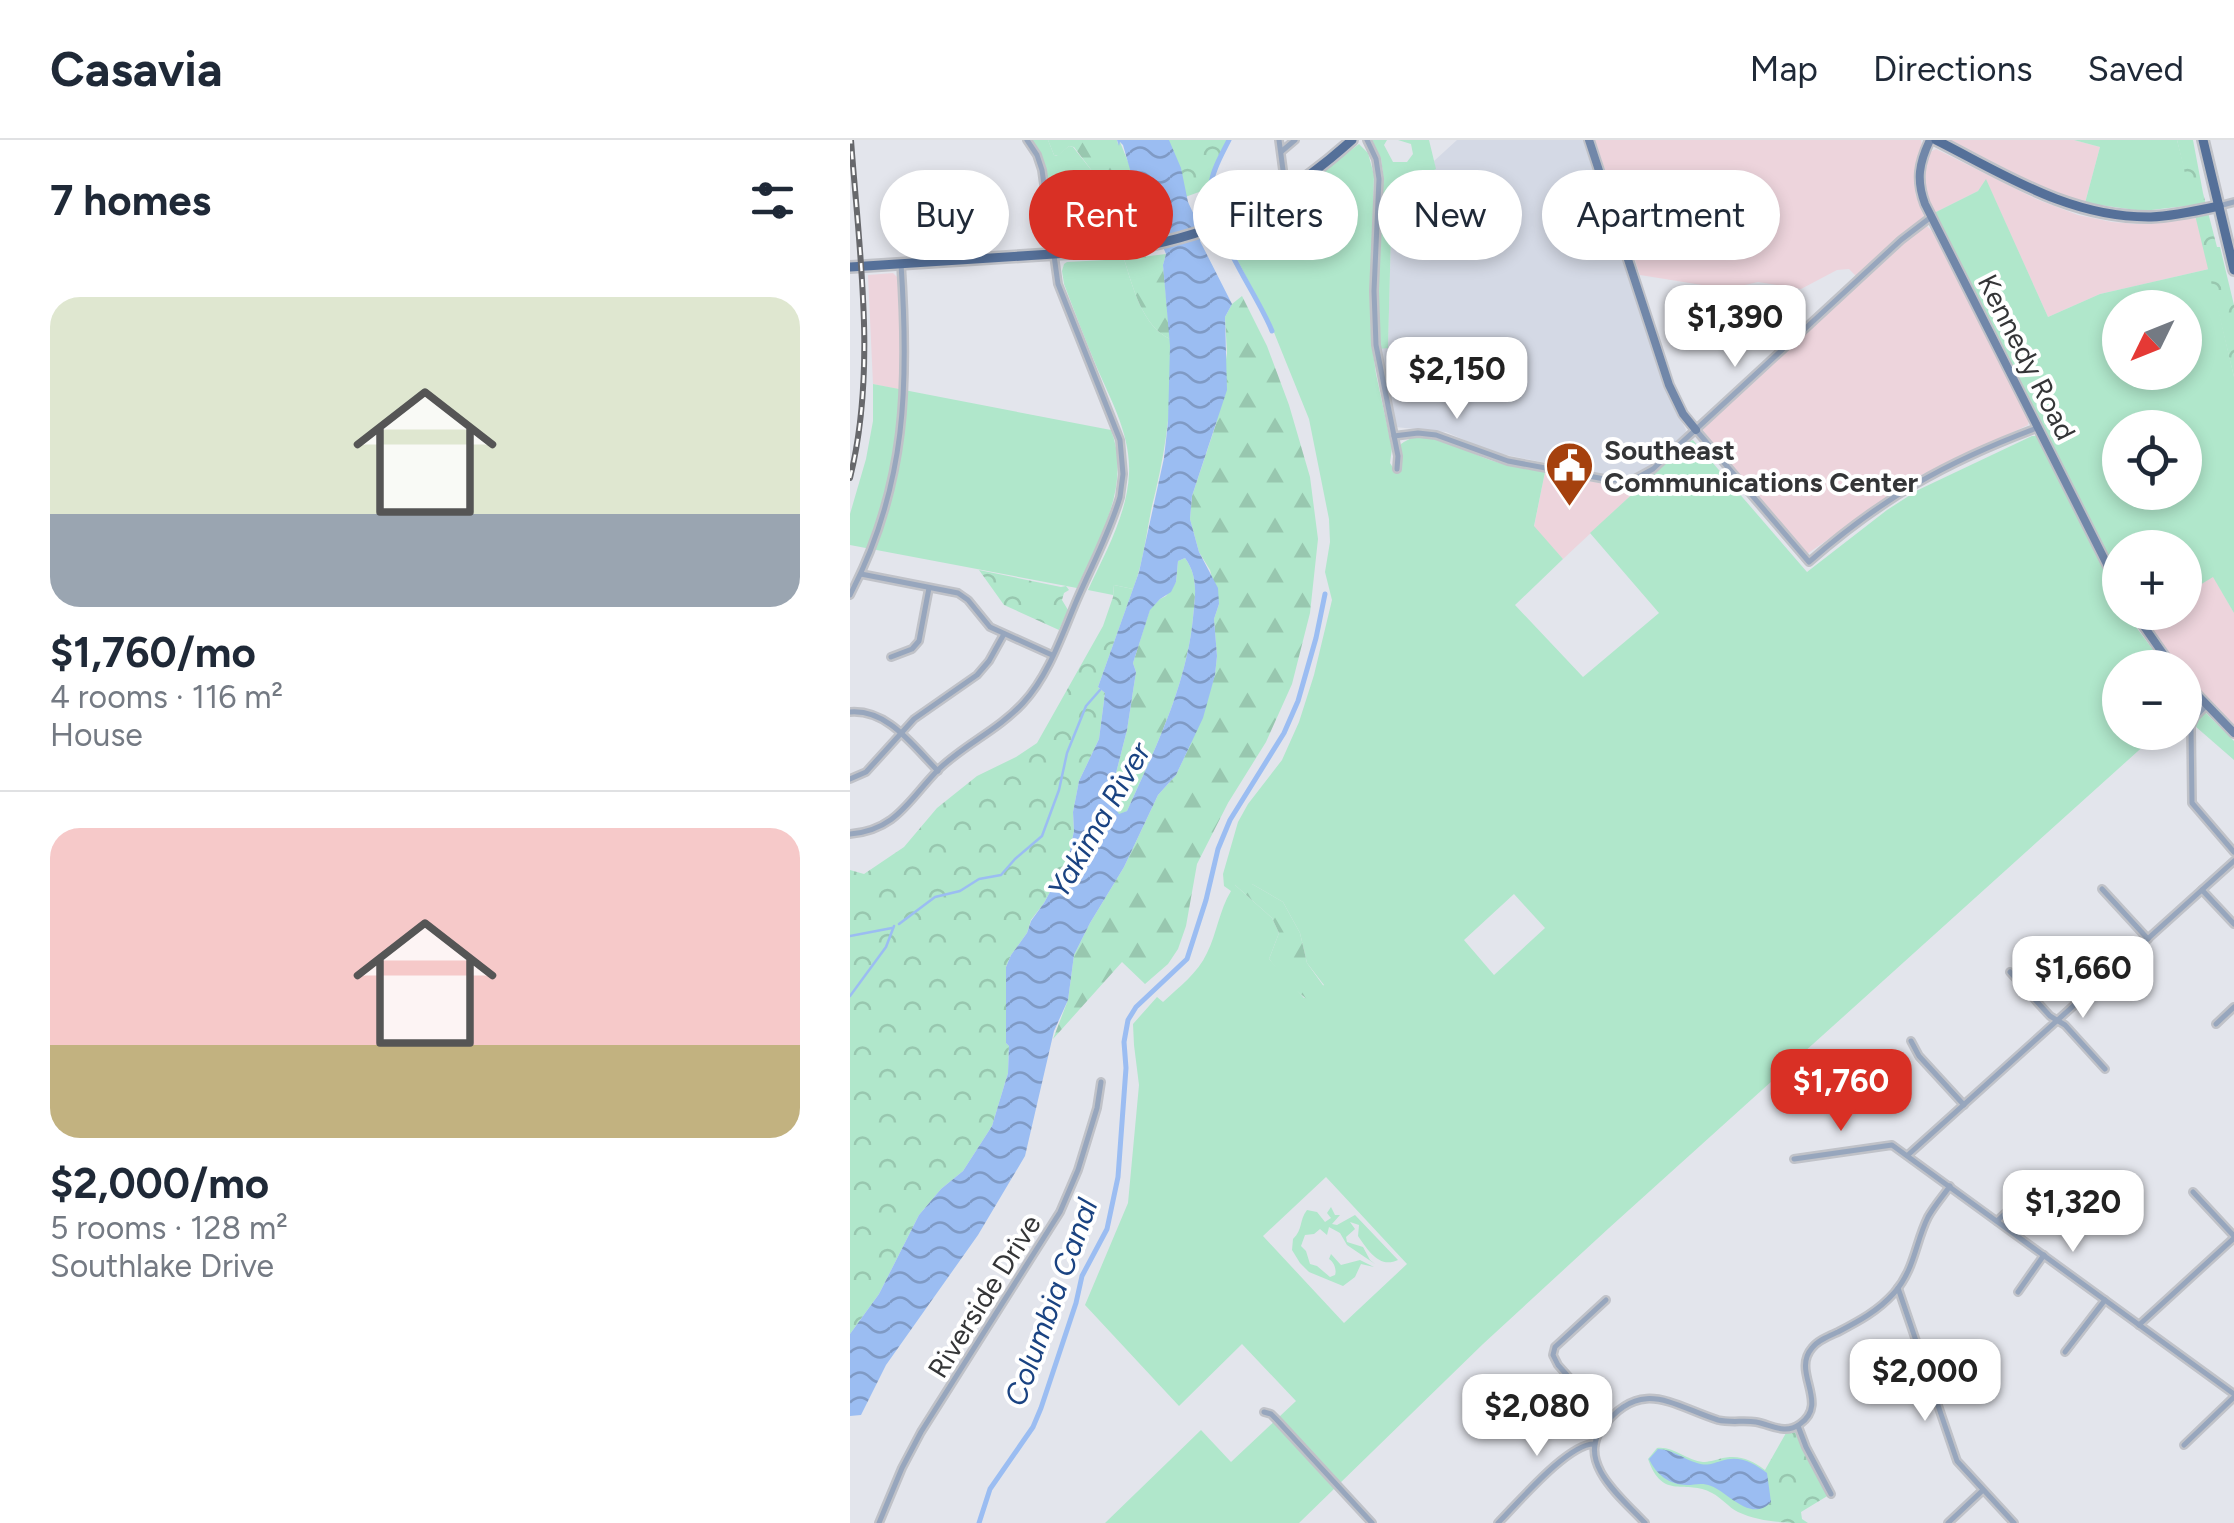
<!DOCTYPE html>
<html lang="en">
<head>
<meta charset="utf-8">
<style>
	body { margin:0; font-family:Figtree,sans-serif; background:#f6f6f7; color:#1f2937; height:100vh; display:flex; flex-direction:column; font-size:38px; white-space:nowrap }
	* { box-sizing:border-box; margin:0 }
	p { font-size:32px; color:#747a83 }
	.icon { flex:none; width:55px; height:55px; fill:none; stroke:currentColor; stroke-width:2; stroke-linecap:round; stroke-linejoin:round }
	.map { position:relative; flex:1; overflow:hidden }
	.side { display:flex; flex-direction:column; background:#fff; width:850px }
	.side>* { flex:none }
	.top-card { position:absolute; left:30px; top:30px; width:950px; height:90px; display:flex; gap:20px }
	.needle { width:65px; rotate:227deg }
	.buttons { position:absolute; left:1252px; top:150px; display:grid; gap:20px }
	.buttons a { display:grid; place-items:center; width:100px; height:100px; border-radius:50%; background:#fff; box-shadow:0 5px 15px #0003; font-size:50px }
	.price { position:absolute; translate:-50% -85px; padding:0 22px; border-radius:20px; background:#fff; color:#222; font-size:32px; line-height:65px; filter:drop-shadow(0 2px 5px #0008) }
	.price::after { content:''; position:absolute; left:50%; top:60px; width:30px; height:22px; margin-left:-15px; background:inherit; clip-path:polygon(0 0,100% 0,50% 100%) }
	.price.selected { background:#d93025; color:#fff }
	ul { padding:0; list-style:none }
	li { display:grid; align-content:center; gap:20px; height:530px; padding:0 50px }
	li+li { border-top:2px solid #e0e1e3 }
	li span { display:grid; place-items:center; height:310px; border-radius:30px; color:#555 }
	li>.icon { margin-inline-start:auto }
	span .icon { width:180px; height:180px; fill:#fffc; stroke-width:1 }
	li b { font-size:42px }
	h2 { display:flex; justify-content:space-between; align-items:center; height:120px; padding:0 50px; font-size:42px }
	.chip { padding:0 35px; border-radius:45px; background:#fff; box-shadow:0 5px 15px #0003; font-size:35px; line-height:90px }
	.chip.selected { background:#d93025; color:#fff }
	header { display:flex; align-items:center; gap:60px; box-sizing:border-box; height:140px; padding:0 50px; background:#fff; border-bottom:2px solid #e0e1e3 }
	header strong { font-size:48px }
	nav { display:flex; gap:55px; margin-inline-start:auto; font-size:35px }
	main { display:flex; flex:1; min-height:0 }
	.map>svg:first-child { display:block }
	.commercial { fill:#edd4dc }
	.built { fill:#d4d9e5 }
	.grass { fill:#b0e7cb; fill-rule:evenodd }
	.forest { fill:url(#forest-firs) }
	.park { fill:url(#park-crowns) }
	.water { fill:url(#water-waves); fill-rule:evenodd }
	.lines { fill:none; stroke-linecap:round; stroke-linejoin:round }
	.stream { stroke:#9bbdf2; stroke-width:2.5 }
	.canal { stroke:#9bbdf2; stroke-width:5 }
	.street-casing { stroke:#c0c2c8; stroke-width:10 }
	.secondary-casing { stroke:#c0c2c8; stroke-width:12 }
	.primary-casing { stroke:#c0c2c8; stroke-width:14 }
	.street { stroke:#97a6bd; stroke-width:5 }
	.secondary { stroke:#7187a9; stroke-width:8 }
	.primary { stroke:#557099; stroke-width:9 }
	.rail-casing { stroke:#67686c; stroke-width:6 }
	.rail { stroke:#fff; stroke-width:2.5; stroke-dasharray:8; stroke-linecap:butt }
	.labels { text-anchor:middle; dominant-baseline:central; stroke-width:8; stroke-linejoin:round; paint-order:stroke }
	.street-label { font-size:28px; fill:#343537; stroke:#fff }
	.poi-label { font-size:28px; font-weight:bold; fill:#343537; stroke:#fff; text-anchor:start }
	.water-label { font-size:30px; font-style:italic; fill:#1a4382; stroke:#fff }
</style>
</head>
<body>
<header>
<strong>Casavia</strong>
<nav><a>Map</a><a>Directions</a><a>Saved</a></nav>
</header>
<main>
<section class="side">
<h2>7 homes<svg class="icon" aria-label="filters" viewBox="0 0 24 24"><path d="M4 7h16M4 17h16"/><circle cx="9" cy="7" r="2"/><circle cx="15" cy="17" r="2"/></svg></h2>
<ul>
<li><span style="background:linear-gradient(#dfe7d0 70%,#9aa5b1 0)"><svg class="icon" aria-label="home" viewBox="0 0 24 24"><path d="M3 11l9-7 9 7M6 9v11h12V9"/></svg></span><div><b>$1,760/mo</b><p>4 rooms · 116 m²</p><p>House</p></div></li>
<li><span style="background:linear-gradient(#f6c9c9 70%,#c2b280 0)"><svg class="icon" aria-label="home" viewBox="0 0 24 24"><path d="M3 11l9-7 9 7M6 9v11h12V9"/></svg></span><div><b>$2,000/mo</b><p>5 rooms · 128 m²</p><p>Southlake Drive</p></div></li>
</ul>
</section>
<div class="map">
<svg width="1384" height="1383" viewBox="0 0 1384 1383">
	<defs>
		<pattern id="forest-firs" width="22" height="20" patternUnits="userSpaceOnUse" patternTransform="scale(2.5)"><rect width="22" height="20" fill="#b0e7cb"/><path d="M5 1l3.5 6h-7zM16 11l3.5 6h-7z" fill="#98c7af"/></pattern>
		<pattern id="park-crowns" width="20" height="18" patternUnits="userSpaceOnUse" patternTransform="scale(2.5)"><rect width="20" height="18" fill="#b0e7cb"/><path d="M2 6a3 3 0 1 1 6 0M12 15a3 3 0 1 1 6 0" fill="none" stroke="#98c7af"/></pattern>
		<pattern id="water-waves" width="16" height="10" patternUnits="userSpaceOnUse" patternTransform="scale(2.5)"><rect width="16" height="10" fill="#9bbdf2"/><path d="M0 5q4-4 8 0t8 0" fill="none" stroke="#7f9ac5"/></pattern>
	</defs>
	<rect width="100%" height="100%" fill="#e3e5ec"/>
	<g class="commercial">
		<path d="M745 0H1071L1072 6 1065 25 1064 40 1066 56 1074 76 1008 138 999 129 987 130 951 149 908 142 877 149 790 135Z"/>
		<path d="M1100 0H1224L1250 7 1235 63 1193 48Z"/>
		<path d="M1086 9 1186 59 1228 75 1262 82 1288 84 1347 78 1359 129 1250 154 1198 177 1136 40 1128 51 1084 73 1076 56 1073 42 1076 20 1080 12Z"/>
		<path d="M1077 86 1082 91 1179 281 1178 285 1069 336 957 414 853 291V288L1069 87Z"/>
		<path d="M43 133 49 139 51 250 23 244 18 135Z"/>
		<path d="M808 330 713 419 684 387 695 332 764 346 786 343Z"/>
		<path d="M1363 436 1384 473V587L1340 543 1335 537V528L1327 527 1293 481 1306 473 1335 472V454Z"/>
	</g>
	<path class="built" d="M607 0H733L814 247 836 290 835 294 791 333 770 338 642 312 596 292 545 287 530 209 538 207 541 93 547 45 561 41 585 29 584 21Z"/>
	<g class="grass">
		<path d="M181 0H198L204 15 207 16 219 6 223 7 242 31 243 52C254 56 265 57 276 63L281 79 299 73 308 95 275 101 209 106 191 18Z"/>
		<path d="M522 0H537L534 5 543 22H557L563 14 561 4 548 0H579L586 29 561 41 547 45 541 93 538 208 530 209 527 149 533 34 531 19Z"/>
		<path d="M1224 0H1327L1344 65 1293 71 1235 63 1250 7Z"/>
		<path d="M509 4 518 13 524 35 520 174 522 205 526 234 542 308 540 323 545 331 549 330 551 304C580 283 612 311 640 320 658 326 676 329 695 332L684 386 713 419 665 465 733 537 809 473 740 393 840 301 843 300 957 432 1037 370 1068 350 1182 296H1187L1270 459V472L1278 473 1286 487 1316 527 1270 528V592L1308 593 759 1088 633 1204 449 1383H255L351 1290 381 1322 446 1261 392 1204 329 1266 235 1165 278 1063 289 945 284 905 283 884 307 857 313 862C329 847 348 833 357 813 367 793 369 771 381 751L374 746 373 734 388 682 398 664 432 620 449 582 464 535 482 460 475 432 480 402 479 379 459 279 421 185 373 92 448 51ZM402 744 433 762 450 793 457 823 474 845 454 858 419 819 429 793 422 778 385 745ZM664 754 695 788 644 835 614 800ZM476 1037 557 1124 494 1183 413 1096Z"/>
		<path d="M1136 39 1198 177 1250 154 1359 129 1384 237V473L1363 437 1335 454V408H1270V443L1084 73 1128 51ZM1270 168H1335V232H1270ZM1270 288H1335V352H1270Z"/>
		<path d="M274 119C283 147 292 186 320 199 324 255 316 312 302 366 296 394 294 421 283 449L264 445 263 455 238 450C255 413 277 375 279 334 281 294 260 259 245 223 234 197 224 170 214 144L212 131 214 124 217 122Z"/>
		<path d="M23 244 261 290C282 345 249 399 227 448L0 405V374L16 319 23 281Z"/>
		<path d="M1354 571 1384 601V620L1345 586Z"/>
		<path d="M481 1067 485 1075H490L482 1084 487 1085 505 1075 548 1120C529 1129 518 1110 508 1096L509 1085 500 1082 505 1089 496 1097 497 1102 513 1107 520 1120 525 1124 497 1105 490 1093 479 1087 477 1095 470 1089 464 1094 455 1095 451 1106 456 1111 460 1124 467 1126 480 1137 485 1135C487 1130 484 1122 479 1119L481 1114 491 1125 510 1120 524 1127 511 1124 505 1137 493 1146 459 1132 450 1123 442 1110 443 1099C453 1090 449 1080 457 1070L467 1072 475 1082 481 1078 477 1073Z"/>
	</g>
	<g class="forest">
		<path d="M198 0H267L268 4 270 2 299 73 281 79 272 71 275 63 264 57 251 59 246 57 243 52 242 31 224 7 219 6 208 16 204 15Z"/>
		<path d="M316 114 313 125 320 199C292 186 283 147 274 119Z"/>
		<path d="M392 156 417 206 439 265 460 337 468 399 460 473 442 544 416 602 378 663 347 724 336 786 328 809 318 824 295 844 272 822 203 899 218 860 224 815 240 783 274 727 308 655 326 635 340 605 365 535 367 516 364 479 369 464 360 430 349 412 340 379 342 356 366 284 377 213 375 177 382 164Z"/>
		<path d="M335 418C349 437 345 457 343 478 336 547 305 609 277 671L269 675 262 663 264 641 277 590 286 532 283 523 300 469 310 459 316 456 326 442 328 421Z"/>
		<path d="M394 735 402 744 433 762 450 793 457 823 475 848 474 852 460 861C444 851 431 834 419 819L429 793 422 778 385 745Z"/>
	</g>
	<g class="park">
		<path d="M305 0H379L364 30 360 48 327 60Z"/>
		<path d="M1327 0H1343L1353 53 1367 107H1370L1384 165V237Z"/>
		<path d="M129 430 211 447 216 446 219 450 214 453 212 460 218 470 209 490 154 465Z"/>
		<path d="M264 445 283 449 248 547 255 553 249 599 229 641 223 672 224 691 218 719 194 763 181 780 177 793 161 815 156 827V903L159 906 158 933 142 986 113 1031 91 1049 69 1075 29 1154 0 1194V730L14 734 54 707 87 668 127 636 166 617 187 603 253 486 263 457Z"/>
		<path d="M946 1292 979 1355 951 1372 952 1379 958 1383C935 1383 909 1382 888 1372 878 1367 872 1358 862 1353 836 1338 813 1362 798 1319L807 1308C824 1306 837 1321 853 1322 858 1322 865 1320 869 1319 888 1314 900 1319 915 1330L936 1293Z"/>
	</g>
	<g class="water">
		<path d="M267 0H319L331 28 338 62 352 92 350 101 382 164 375 177 377 250 342 356 340 379 349 412 368 448 369 464 364 479 367 516 365 535 353 578 326 635 308 655 274 727 240 783 224 815 218 860 204 891 175 1016 128 1095 36 1225 11 1275 0 1276V1194L29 1154 69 1075 91 1049 113 1031 142 986 158 933 159 906 156 903V827L161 815 177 793 181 781 194 763 218 719 224 691 223 672 229 641 249 599 255 553 248 547 289 432 314 318 318 282 320 206 313 125 316 114 281 33 273 5 270 2 269 6ZM335 418C349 437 345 457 343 478 336 547 305 609 277 671L269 674 262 663 264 641 277 590 286 532 283 523 300 470 310 459 321 452 326 442 328 421Z"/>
		<path d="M808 1309C823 1309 833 1319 847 1323 857 1326 861 1324 871 1321 889 1315 902 1322 917 1333L921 1362C901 1383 879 1353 861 1346 852 1342 845 1345 837 1345 819 1345 806 1334 799 1319Z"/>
	</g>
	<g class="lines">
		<g class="stream">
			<path d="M49 784 85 757 110 751 129 739 151 735 165 719 192 696 209 650 217 613 236 566 250 550"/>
			<path d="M0 796 42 788"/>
			<path d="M0 856 36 807 44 786"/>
		</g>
		<g class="canal">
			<path d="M379 0C372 14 363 29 361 44 357 88 406 151 422 191"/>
			<path d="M129 1383 140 1349 183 1287 191 1268 226 1163 232 1136 257 1089 268 1037 276 928 274 902 278 880 286 867 337 819 356 760 368 709 380 680 434 593 448 561 466 498 475 454"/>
		</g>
		<defs>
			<g id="street">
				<path d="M429 0 433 30"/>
				<path d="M517 0 526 19 529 39 524 151 526 205 548 316 547 329"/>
				<path d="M432 11 445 0"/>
				<path d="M1369 66 1384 62"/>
				<path d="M846 290 959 422C1032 358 1096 322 1187 288"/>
				<path d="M544 296 568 293 586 295 658 321 760 340H783L803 329 1051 100 1081 77"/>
				<path d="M11 434 108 453 118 460 140 487 202 515"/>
				<path d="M0 455C57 346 59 243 51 124"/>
				<path d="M41 517 62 509 69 501 79 448"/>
				<path d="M1356 566 1345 577 1341 586 1342 663 1384 712"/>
				<path d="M0 572C38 569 63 606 88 631"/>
				<path d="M0 639 16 632 64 579 127 535 139 521 154 494"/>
				<path d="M0 694C47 690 59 659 89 629 115 604 148 590 173 563 200 534 213 491 229 455 243 423 260 391 270 357L273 334 270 300 208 144 192 30 187 15 177 0"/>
				<path d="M1252 749 1298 799"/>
				<path d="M1352 750 1384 784"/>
				<path d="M1160 832 1200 876 1215 885 1255 929"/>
				<path d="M1366 884 1384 867"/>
				<path d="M1061 901 1069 916 1114 965"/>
				<path d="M1058 1015 1384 721"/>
				<path d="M944 1019 1042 1005 1384 1254"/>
				<path d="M1343 1052 1384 1096"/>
				<path d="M1147 1081 1188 1043"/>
				<path d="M1048 1148 1107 1321 1164 1383"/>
				<path d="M1168 1152 1194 1115"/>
				<path d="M756 1160 705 1207 703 1215 708 1225 758 1281"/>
				<path d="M1289 1185 1384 1098"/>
				<path d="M1215 1212 1255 1160"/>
				<path d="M414 1272 421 1274 426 1279 522 1383"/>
				<path d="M948 1286 956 1307 981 1354"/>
				<path d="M1334 1305 1384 1257"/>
				<path d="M29 1383 52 1328 71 1292 210 1072 228 1030 247 968 251 942"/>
				<path d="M648 1383C668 1363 719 1302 745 1304"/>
				<path d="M795 1383C773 1359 726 1323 752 1288 791 1236 823 1266 868 1280 881 1283 894 1280 906 1282 922 1285 935 1295 950 1284 980 1263 941 1232 962 1208 968 1200 979 1196 988 1192 1009 1181 1028 1171 1044 1153 1065 1129 1065 1103 1078 1077 1084 1066 1093 1056 1100 1046"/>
				<path d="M1098 1383 1132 1351"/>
			</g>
			<g id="secondary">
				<path d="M739 0 819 245 833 274 846 290"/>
				<path d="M1080 0C1069 23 1066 40 1075 64L1270 450"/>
				<path d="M1284 472 1323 528"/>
				<path d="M1335 542 1384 593"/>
			</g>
			<g id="primary">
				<path d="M1086 0C1155 35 1220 78 1301 77 1324 76 1346 71 1369 66"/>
				<path d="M1353 0 1384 130"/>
				<path d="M0 127 281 109C373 92 432 63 502 0"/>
			</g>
		</defs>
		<use href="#street" class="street-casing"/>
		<use href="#secondary" class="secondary-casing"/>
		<use href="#primary" class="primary-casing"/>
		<use href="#street" class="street"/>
		<use href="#secondary" class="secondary"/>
		<use href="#primary" class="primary"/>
		<defs>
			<path id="rail" d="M0 338C27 229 9 111 1 0"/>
		</defs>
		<use href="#rail" class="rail-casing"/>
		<use href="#rail" class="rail"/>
	</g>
	<defs>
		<symbol id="civic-pin" viewBox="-11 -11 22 30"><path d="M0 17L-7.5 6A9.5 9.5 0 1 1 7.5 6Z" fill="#a5410e" stroke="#fff"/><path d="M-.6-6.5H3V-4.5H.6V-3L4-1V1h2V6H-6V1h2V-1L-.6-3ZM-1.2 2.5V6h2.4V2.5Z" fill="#fff"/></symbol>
	</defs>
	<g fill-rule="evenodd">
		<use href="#civic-pin" x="692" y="298" width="55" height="75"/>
	</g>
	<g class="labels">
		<g class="street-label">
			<text transform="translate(1177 217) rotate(63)">Kennedy Road</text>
			<text transform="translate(134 1156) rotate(-58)">Riverside Drive</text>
		</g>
		<g class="poi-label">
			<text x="754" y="310">Southeast<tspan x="754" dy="32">Communications Center</tspan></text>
		</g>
		<g class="water-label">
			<text transform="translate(249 680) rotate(-60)">Yakima River</text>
			<text transform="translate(201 1162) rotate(-70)">Columbia Canal</text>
		</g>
	</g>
</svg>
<div class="buttons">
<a><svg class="needle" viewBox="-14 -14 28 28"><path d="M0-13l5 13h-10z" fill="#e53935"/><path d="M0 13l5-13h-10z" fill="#747a83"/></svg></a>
<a><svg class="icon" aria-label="locate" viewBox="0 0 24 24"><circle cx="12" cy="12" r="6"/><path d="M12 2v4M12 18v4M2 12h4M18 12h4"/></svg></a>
<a>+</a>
<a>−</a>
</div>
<b class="price" style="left:885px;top:230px">$1,390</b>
<b class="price" style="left:607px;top:282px">$2,150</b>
<b class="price" style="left:1233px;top:881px">$1,660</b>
<b class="price selected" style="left:991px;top:994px">$1,760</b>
<b class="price" style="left:1223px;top:1115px">$1,320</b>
<b class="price" style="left:1075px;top:1284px">$2,000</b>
<b class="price" style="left:687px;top:1319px">$2,080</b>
<div class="top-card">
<a class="chip">Buy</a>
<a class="chip selected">Rent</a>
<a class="chip">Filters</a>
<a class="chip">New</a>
<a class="chip">Apartment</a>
</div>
</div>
</main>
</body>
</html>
